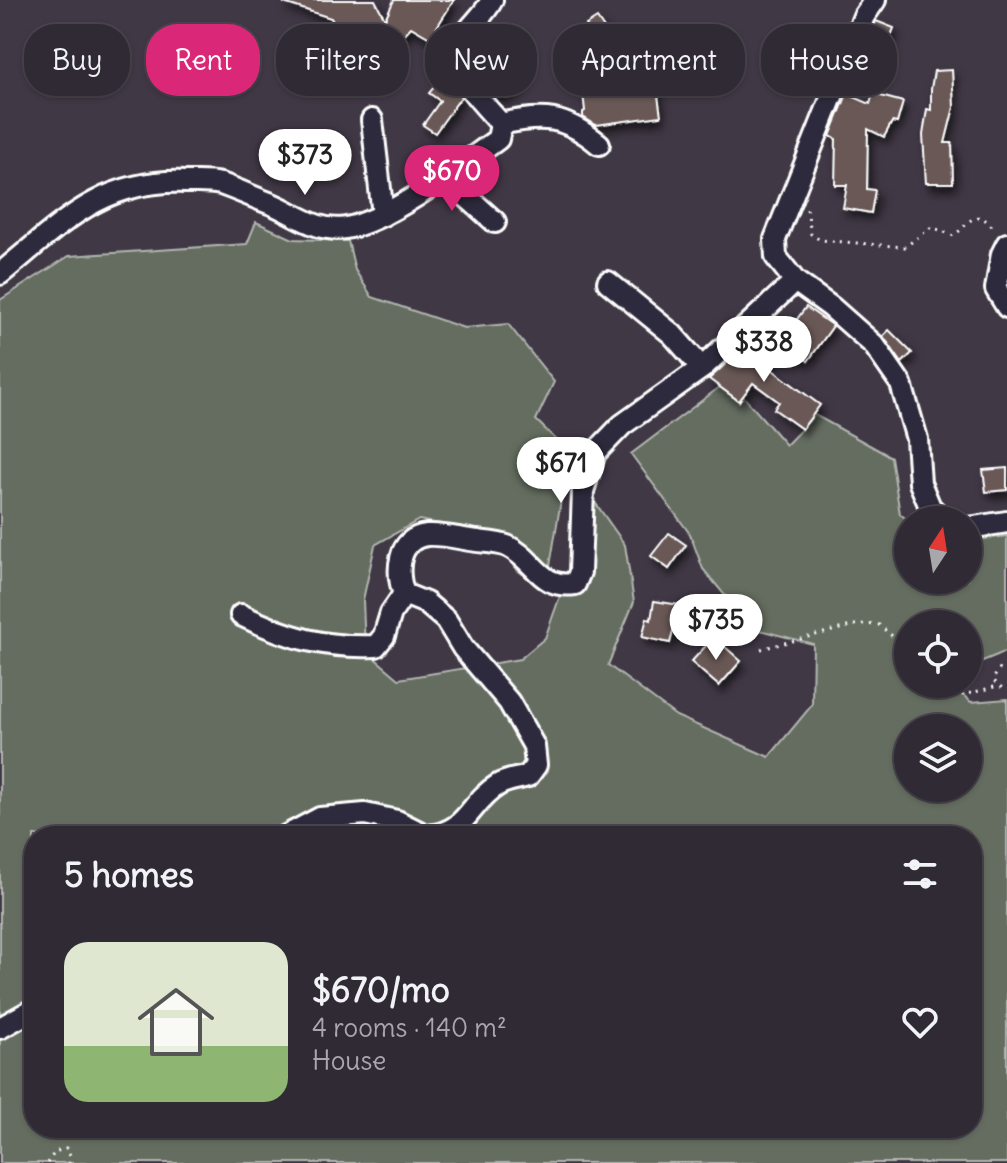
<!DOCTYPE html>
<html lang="en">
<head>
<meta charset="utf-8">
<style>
	body { margin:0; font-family:Delius,sans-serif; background:#38323c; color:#f1f3f6; height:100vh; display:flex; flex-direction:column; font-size:30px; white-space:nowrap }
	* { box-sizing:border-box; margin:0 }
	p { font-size:26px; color:#a8a7ac }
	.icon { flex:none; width:44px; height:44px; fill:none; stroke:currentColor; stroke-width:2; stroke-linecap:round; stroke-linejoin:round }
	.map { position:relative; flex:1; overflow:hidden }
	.side { position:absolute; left:24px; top:826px; width:958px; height:312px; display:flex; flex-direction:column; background:#302a34; border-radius:32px; box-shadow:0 2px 6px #0004,0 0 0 2px #4b464f }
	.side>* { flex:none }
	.banner { position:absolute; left:24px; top:24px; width:960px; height:72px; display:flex; gap:16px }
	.needle { width:52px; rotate:12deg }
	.controls { position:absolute; left:894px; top:506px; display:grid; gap:16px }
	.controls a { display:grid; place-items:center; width:88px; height:88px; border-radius:50%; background:#302a34; box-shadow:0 2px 6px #0004,0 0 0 2px #4b464f; font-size:40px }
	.price { position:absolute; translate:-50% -68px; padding:0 18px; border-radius:28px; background:#fff; color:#222; font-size:26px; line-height:52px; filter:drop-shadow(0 2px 4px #0008) }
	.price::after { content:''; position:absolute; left:50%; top:48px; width:24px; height:18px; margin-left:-12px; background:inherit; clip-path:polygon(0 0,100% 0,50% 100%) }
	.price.selected { background:#db2777; color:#fff }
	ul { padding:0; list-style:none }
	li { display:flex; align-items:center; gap:24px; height:200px; padding:0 40px }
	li+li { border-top:2px solid #4b464f }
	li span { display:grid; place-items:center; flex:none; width:224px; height:160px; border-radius:24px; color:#555 }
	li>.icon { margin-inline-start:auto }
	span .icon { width:96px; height:96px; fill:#fffc; stroke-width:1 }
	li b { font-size:34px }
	h2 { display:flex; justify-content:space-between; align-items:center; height:96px; padding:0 40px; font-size:34px }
	.chip { padding:0 28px; border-radius:32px; background:#302a34; box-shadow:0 2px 6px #0004,0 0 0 2px #4b464f; font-size:28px; line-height:72px }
	.chip.selected { background:#db2777; color:#fff }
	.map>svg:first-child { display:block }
	.green { fill:#656d61; stroke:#b2b6b0; stroke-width:2; fill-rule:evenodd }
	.building { fill:#695957; stroke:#fff; stroke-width:2; filter:url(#shadow) }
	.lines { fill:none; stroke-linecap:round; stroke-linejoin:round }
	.minor-casing { stroke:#fff; stroke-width:26 }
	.path { stroke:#fff; stroke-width:3; stroke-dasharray:2 6; stroke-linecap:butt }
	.minor { stroke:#2f2a3d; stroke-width:20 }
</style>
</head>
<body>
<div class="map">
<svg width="1007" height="1163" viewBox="0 0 1007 1163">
	<defs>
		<filter id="shadow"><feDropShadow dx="3.5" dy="6" stdDeviation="4" flood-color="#0009"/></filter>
	</defs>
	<rect width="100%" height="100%" fill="#403845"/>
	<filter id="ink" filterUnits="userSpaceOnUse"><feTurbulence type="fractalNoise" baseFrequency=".0125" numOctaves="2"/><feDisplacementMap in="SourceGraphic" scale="16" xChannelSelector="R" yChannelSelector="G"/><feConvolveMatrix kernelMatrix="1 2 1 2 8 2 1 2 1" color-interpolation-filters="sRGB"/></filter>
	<g filter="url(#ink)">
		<path class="green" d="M256 222 293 239 348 241 355 270 372 297 464 328 508 324 554 382 536 420 569 452 548 578 532 581 516 569 503 542 461 528 419 520 375 545 363 600 365 650 399 679 520 659 545 638 594 501 625 545 634 602 608 665 676 716 769 757 812 705 813 644 752 628 703 569 690 534 631 454 729 380 786 445 815 415 891 457 900 514 908 520V580H968V541L1007 536V651L975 664 968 672V624H908V684H959L956 689 971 702 1007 699V1163H0V300L69 256 247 244ZM908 728H968V788H908ZM34 836H972V1128H34Z"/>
		<g class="building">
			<path d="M285 0H375L385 19 394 0H454L430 38 411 27 397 42 401 50 379 32 351 51 331 18 284 3Z"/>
			<path d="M597 18 613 41 602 49 586 25Z"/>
			<path d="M876 21 894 28 878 70 861 63Z"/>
			<path d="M488 28 519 32 518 45 527 47 524 66 520 65 516 92 508 91 506 97 492 94 478 77 482 60 471 58 473 46Z"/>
			<path d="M623 47 637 71 654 69 661 116 596 125 583 117V112L585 111 582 84 622 79 608 55Z"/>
			<path d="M952 70 954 107 945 143H952L953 183H926L923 135 927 109 931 110V89L934 71Z"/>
			<path d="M446 73 461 97 435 133 423 125 440 101 429 93Z"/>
			<path d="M847 94 870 104 873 94 903 102 897 123 892 122 884 137 868 129 867 189 875 190 871 213 843 208 847 185H835L836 139 830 136Z"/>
			<path d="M806 307 833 326 808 361 788 347 797 336 789 330Z"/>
			<path d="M889 330 912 353 902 363 883 336Z"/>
			<path d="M751 340 772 356 766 365 820 405 802 429 774 409 779 402 753 383 739 401 709 379 729 361 730 362Z"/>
			<path d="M1007 468V490L986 492 983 470Z"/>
			<path d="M669 533 686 545 669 569 651 556Z"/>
			<path d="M654 601 680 605 670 643 642 637 647 618 651 620Z"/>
			<path d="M714 637 741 661 719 686 691 662Z"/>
		</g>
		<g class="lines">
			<defs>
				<g id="minor">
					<path d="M372 120 383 215"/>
					<path d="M501 124C543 114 565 116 599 144"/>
					<path d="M455 170 466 196 495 222"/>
					<path d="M1007 244 1002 254 996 289 1007 307"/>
					<path d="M0 274C60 225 101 179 185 182 196 182 210 181 221 184 238 190 255 198 272 204 296 214 318 233 346 228 389 221 462 165 498 139L501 124C484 103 445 71 461 41 469 26 484 16 492 0"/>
					<path d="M795 281 831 307 874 345 901 384 917 439 920 483 930 507 943 520"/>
					<path d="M608 282 672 334 702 368"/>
					<path d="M968 528 1007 522"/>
					<path d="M241 615C288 638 324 648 376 646L384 636 391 613 404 594"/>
					<path d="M286 836 320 818 365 814 397 821 427 836"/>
					<path d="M428 836C469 832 468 803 498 785 506 780 518 779 528 776L536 765 534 746 509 702 463 648 446 620 426 603 404 594C396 572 397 538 427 535 441 534 457 538 470 540 482 542 497 542 507 546 536 559 538 589 575 584L580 572 583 491 595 453 622 425 702 368 795 281 776 257 775 239 864 16 875 0"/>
					<path d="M0 1028 34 1009"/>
				</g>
			</defs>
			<use href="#minor" class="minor-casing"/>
			<g class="path">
				<path d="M807 209 811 234 820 240 905 247 930 228 941 230 951 236C968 230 973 201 995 230"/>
				<path d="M761 649 859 624 879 625 908 649"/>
				<path d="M1007 664 1000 668 993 679 998 686 1007 689"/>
				<path d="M949 684 963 695 998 686"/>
				<path d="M47 1163 55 1152 66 1148 70 1156 69 1163"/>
			</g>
			<use href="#minor" class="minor"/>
		</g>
	</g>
</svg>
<div class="controls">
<a><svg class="needle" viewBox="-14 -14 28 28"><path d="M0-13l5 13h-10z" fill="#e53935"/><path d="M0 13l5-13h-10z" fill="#a8a7ac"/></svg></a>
<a><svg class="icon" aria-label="locate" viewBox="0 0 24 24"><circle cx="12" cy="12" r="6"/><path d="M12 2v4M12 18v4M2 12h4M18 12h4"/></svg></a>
<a><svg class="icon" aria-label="layers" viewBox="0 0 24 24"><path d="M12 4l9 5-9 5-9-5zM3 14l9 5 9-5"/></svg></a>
</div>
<b class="price" style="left:305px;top:197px">$373</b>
<b class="price selected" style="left:452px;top:213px">$670</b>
<b class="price" style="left:764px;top:384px">$338</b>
<b class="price" style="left:561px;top:505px">$671</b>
<b class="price" style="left:716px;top:662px">$735</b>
<div class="banner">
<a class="chip">Buy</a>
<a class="chip selected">Rent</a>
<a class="chip">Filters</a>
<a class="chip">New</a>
<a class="chip">Apartment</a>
<a class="chip">House</a>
</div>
<section class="side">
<h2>5 homes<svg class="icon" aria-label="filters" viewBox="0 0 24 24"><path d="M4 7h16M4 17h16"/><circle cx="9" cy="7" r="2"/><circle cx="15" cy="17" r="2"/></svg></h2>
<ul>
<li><span style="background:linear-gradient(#dfe7d0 65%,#8fb573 0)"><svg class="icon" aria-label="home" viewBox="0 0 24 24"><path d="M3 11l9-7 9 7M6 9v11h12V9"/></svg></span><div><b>$670/mo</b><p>4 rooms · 140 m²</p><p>House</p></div><svg class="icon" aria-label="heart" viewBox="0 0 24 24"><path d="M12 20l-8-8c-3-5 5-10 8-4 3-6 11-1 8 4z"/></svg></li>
</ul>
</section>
</div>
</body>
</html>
